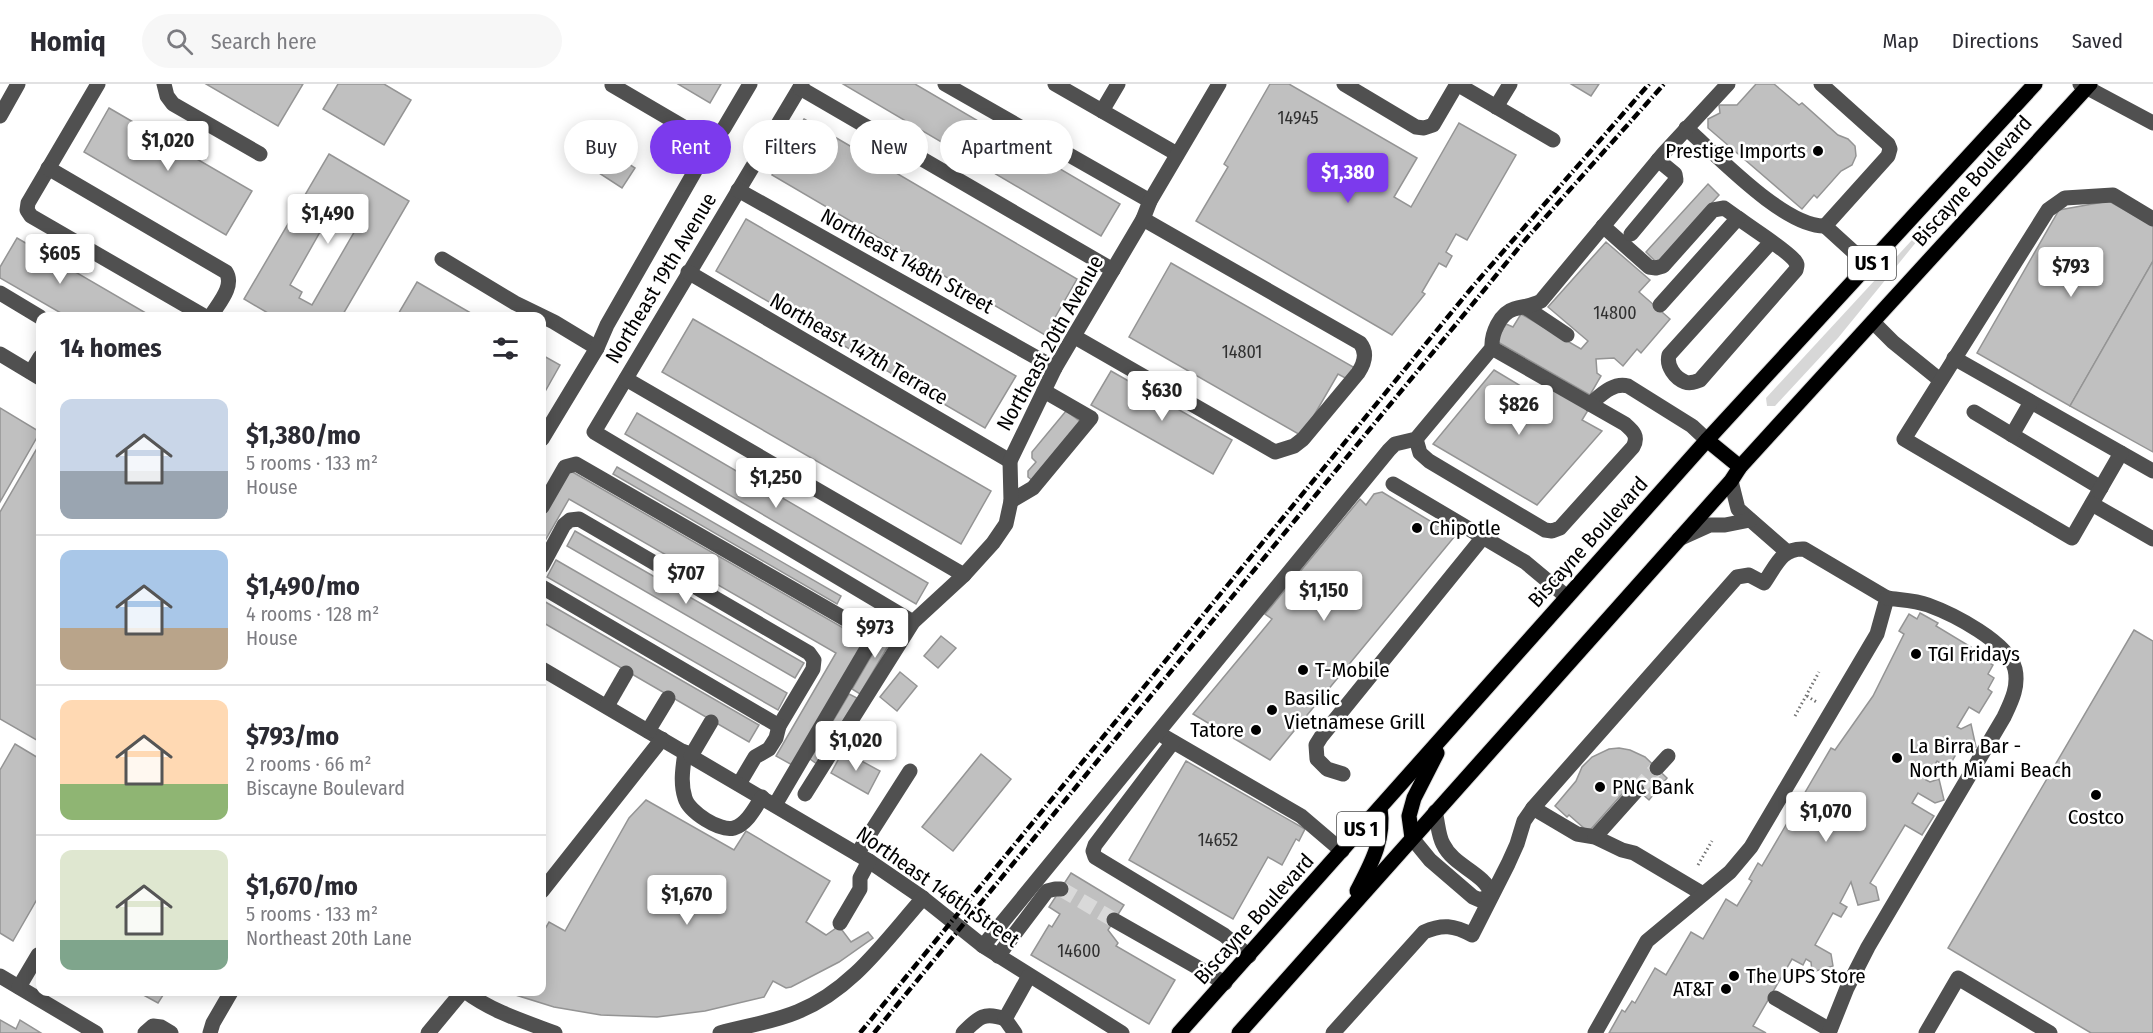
<!DOCTYPE html>
<html lang="en">
<head>
<meta charset="utf-8">
<style>
	body { margin:0; font-family:"Fira Sans Condensed",sans-serif; background:#f7f7f7; color:#2b2b33; height:100vh; display:flex; flex-direction:column; font-size:22px; white-space:nowrap }
	* { box-sizing:border-box; margin:0 }
	p { font-size:20px; color:#7c7c81 }
	.icon { flex:none; width:33px; height:33px; fill:none; stroke:currentColor; stroke-width:2; stroke-linecap:round; stroke-linejoin:round }
	.map { position:relative; flex:1; overflow:hidden }
	.drawer { position:absolute; left:36px; top:228px; width:510px; height:684px; display:flex; flex-direction:column; background:#fff; border-radius:12px; box-shadow:0 3px 15px #0003 }
	.drawer>* { flex:none }
	.banner { position:absolute; left:564px; top:36px; width:570px; height:54px; display:flex; gap:12px }
	.price { position:absolute; translate:-50% -51px; padding:0 14px; border-radius:6px; background:#fff; color:#222; font-size:20px; line-height:39px; filter:drop-shadow(0 2px 3px #0008) }
	.price::after { content:''; position:absolute; left:50%; top:36px; width:18px; height:14px; margin-left:-9px; background:inherit; clip-path:polygon(0 0,100% 0,50% 100%) }
	.price.on { background:#7c3aed; color:#fff }
	ul { padding:0; list-style:none }
	li { display:flex; align-items:center; gap:18px; height:150px; padding:0 24px }
	li+li { border-top:2px solid #e1e1e2 }
	li span { display:grid; place-items:center; flex:none; width:168px; height:120px; border-radius:12px; color:#555 }
	li>.icon { margin-inline-start:auto }
	span .icon { width:72px; height:72px; fill:#fffc; stroke-width:1 }
	li b { font-size:26px }
	h2 { display:flex; justify-content:space-between; align-items:center; height:72px; padding:0 24px; font-size:26px }
	.tag { padding:0 21px; border-radius:27px; background:#fff; box-shadow:0 3px 15px #0003; font-size:21px; line-height:54px }
	.tag.on { background:#7c3aed; color:#fff }
	header { display:flex; align-items:center; gap:36px; box-sizing:border-box; height:84px; padding:0 30px; background:#fff; border-bottom:2px solid #e1e1e2 }
	header strong { font-size:28px }
	nav { display:flex; gap:33px; margin-inline-start:auto; font-size:21px }
	.search { width:420px; height:54px; background:#f7f7f7; display:flex; align-items:center; gap:15px; box-sizing:border-box; padding:0 21px; border-radius:33px; color:#7c7c81; font-size:22px }
	.map>svg:first-child { display:block }
	.green { fill:#d7d7d7 }
	.building { fill:#c0c0c0; stroke:#949494; stroke-width:1.5; fill-rule:evenodd }
	.lines { fill:none; stroke-linecap:round; stroke-linejoin:round }
	.minor-tunnel { stroke:#d9d9d9; stroke-width:15; stroke-dasharray:15 8; stroke-linecap:butt }
	.major-casing { stroke:#dbdbdb; stroke-width:17 }
	.path { stroke:#727272; stroke-width:3; stroke-dasharray:1.5 3; stroke-linecap:butt }
	.minor { stroke:#505050; stroke-width:15 }
	.major { stroke:#000; stroke-width:15 }
	.rail { stroke:#000; stroke-width:4.5; stroke-dasharray:9 3 1.5 3; stroke-linecap:butt }
	.poi-dot { fill:#000; stroke:#fff; stroke-width:2 }
	.labels { text-anchor:middle; dominant-baseline:central; stroke-width:5; stroke-linejoin:round; paint-order:stroke }
	.number-label { font-size:18px; fill:#303030 }
	.shield { fill:#fff; stroke:#4c4c4c; stroke-width:1.5 }
	.shield-label { font-size:20px; font-weight:bold; fill:#000 }
	.poi-label { font-size:21px; fill:#000; stroke:#fff; text-anchor:start }
	.street-label { font-size:21px; fill:#000; stroke:#fff }
</style>
</head>
<body>
<header>
<strong>Homiq</strong>
<div class="search"><svg class="icon" aria-label="search" viewBox="0 0 24 24"><circle cx="10" cy="10" r="6"/><path d="M15 15l6 6"/></svg>Search here</div>
<nav><a>Map</a><a>Directions</a><a>Saved</a></nav>
</header>
<div class="map">
<svg width="2153" height="949" viewBox="0 0 2153 949">
	<rect width="100%" height="100%" fill="#fff"/>
	<path class="green" d="M1924 143 1926 146 1838 254 1775 322H1767L1766 314Z"/>
	<g class="building">
		<path d="M206 0H303L278 42Z"/>
		<path d="M338 0H384L411 16 384 61 323 25Z"/>
		<path d="M678 0H721L710 19Z"/>
		<path d="M843 0H915L1120 120 1101 152Z"/>
		<path d="M1270 0H1289L1417 74 1394 113 1411 123 1459 39 1516 71 1467 156 1456 150 1446 168 1452 172 1446 183 1439 179 1422 208 1425 210 1392 251 1196 137 1228 83 1224 80Z"/>
		<path d="M1571 0H1599L1591 12Z"/>
		<path d="M1756 0H1774L1799 21 1802 19 1838 51 1848 55 1855 62 1856 72 1852 81 1841 87 1817 114 1814 111 1802 125 1708 44V35L1720 29 1719 21H1737Z"/>
		<path d="M109 24 252 107 226 151 84 68Z"/>
		<path d="M804 35 1077 195 1045 251 772 91Z"/>
		<path d="M612 69 635 84 622 104 599 89Z"/>
		<path d="M329 70 409 117 342 232H273L244 215ZM337 118 349 125 353 118 367 126 312 221 299 214 302 208 290 201Z"/>
		<path d="M1708 100 1719 111 1657 179 1646 168Z"/>
		<path d="M2109 117 2153 142V177L2070 322 1977 269 2059 126Z"/>
		<path d="M746 135 1016 292 985 344 716 187Z"/>
		<path d="M17 154 151 232H66L0 194V183Z"/>
		<path d="M1606 158 1650 196 1639 208 1670 235 1641 269 1637 265 1623 282 1614 274 1596 275 1597 289 1601 292 1590 311 1496 257 1506 240 1513 243 1521 230 1581 265 1588 257 1548 223Z"/>
		<path d="M2153 177V368L2070 322Z"/>
		<path d="M1171 179 1355 284 1349 296 1338 290 1302 352 1129 253Z"/>
		<path d="M417 198 476 232H397Z"/>
		<path d="M693 235 991 407 961 460 662 288Z"/>
		<path d="M542 271 560 281 542 313Z"/>
		<path d="M1494 286 1544 316 1553 301 1590 323 1582 336 1602 347 1537 421 1433 360Z"/>
		<path d="M1111 287 1232 356 1213 390 1091 321Z"/>
		<path d="M0 324 40 348 0 418Z"/>
		<path d="M1066 327 1081 338 1033 397 1028 393V387L1036 378 1032 374V368Z"/>
		<path d="M637 329 928 499 916 520 625 350Z"/>
		<path d="M40 359V658L0 635V428Z"/>
		<path d="M617 383 841 512 837 520 613 390Z"/>
		<path d="M569 386 866 557 794 682 776 672 836 569 569 415 542 462V434Z"/>
		<path d="M1382 408 1455 452 1270 676 1193 630 1272 535 1265 530 1360 415 1366 421 1374 410Z"/>
		<path d="M575 447 804 579 795 594 567 462Z"/>
		<path d="M556 476 787 609 778 626 547 493Z"/>
		<path d="M542 516 759 641 749 658 542 538Z"/>
		<path d="M1920 529 1938 539 1936 542 1971 563 1969 567 1993 581 1988 590 1994 594 1988 605 1992 608 1979 629 1969 623 1957 643 1961 645 1971 640 1976 663 1965 666 1949 657 1944 666 1955 672 1948 684 1937 677 1926 696 1930 698 1939 695 1944 716 1935 719 1918 709 1912 719 1934 732 1922 751 1905 741 1870 799 1876 803 1879 816 1858 821 1851 798 1840 819 1847 823 1841 833 1833 829 1815 861 1831 870 1833 882 1812 888 1811 878 1806 875 1803 881 1792 875 1753 942 1766 949H1609L1622 926 1625 928 1632 917 1635 919 1655 884 1666 891 1691 848 1703 855 1726 815 1737 822 1752 797 1749 795 1758 779 1762 782 1831 664 1835 666 1873 612 1904 550 1899 547 1909 530 1917 535Z"/>
		<path d="M890 540 898 545 860 610 852 605Z"/>
		<path d="M2134 546 2153 557V949H2091L1948 864Z"/>
		<path d="M941 552 956 564 938 584 924 572Z"/>
		<path d="M900 588 917 602 897 627 880 613Z"/>
		<path d="M849 610 857 614 817 680 810 675Z"/>
		<path d="M15 660 40 675V810L13 857 0 849V686Z"/>
		<path d="M1619 664 1630 666 1645 673 1667 694 1649 716 1631 700 1591 745H1585L1569 731 1567 733 1555 722 1576 697 1582 683 1592 673 1609 665Z"/>
		<path d="M843 667 880 687 868 710 831 689Z"/>
		<path d="M981 670 1011 695 953 767 922 743Z"/>
		<path d="M1186 677 1305 745 1299 757 1296 755 1282 781 1268 773 1233 835 1129 776Z"/>
		<path d="M646 716 734 766 746 747 830 797 806 838 826 851 839 842 851 858 868 848 873 854 839 878 791 903 786 904 773 897 764 913 705 927 657 933 601 931 554 923 506 908H542V850L549 838 565 847 629 734Z"/>
		<path d="M1071 789 1124 821 1108 846 1118 859 1116 862 1175 896 1149 940 1031 871 1049 841 1052 843 1060 830 1049 823Z"/>
		<path d="M138 908H165L158 919Z"/>
		<path d="M0 936 16 945 20 936 41 949H0Z"/>
	</g>
	<g class="lines">
		<g class="minor-tunnel">
			<path d="M1637 706 1657 684"/>
			<path d="M1061 805 1114 836"/>
		</g>
		<defs>
			<g id="major">
				<path d="M1707 356 1740 383"/>
				<path d="M1412 754 1409 732 1414 714 1437 669"/>
				<path d="M1357 807C1371 780 1385 756 1380 724"/>
				<path d="M1179 949 1707 356 2035 0"/>
				<path d="M1239 949 1731 397 1740 383 2090 0"/>
			</g>
		</defs>
		<use href="#major" class="major-casing"/>
		<g class="path">
			<path d="M1807 612 1818 619"/>
			<path d="M1795 632 1819 588"/>
			<path d="M1698 781 1712 757"/>
		</g>
		<g class="minor">
			<path d="M98 0 28 119 27 126 31 132 204 232"/>
			<path d="M164 0 167 12 173 20 260 70"/>
			<path d="M802 0 594 348 913 538"/>
			<path d="M945 0 1150 117"/>
			<path d="M1055 0 1177 70"/>
			<path d="M1344 0 1416 43 1424 44 1433 41 1457 0"/>
			<path d="M1457 0 1553 56"/>
			<path d="M1821 0 1888 60 1890 65 1888 72 1825 142 1869 182"/>
			<path d="M2080 0 2153 39"/>
			<path d="M612 1 711 59"/>
			<path d="M800 4 1113 186"/>
			<path d="M1496 23 1510 0"/>
			<path d="M1102 27 1118 0"/>
			<path d="M0 32 18 0"/>
			<path d="M1686 44C1717 71 1784 143 1825 142"/>
			<path d="M48 84 226 188C235 202 218 220 211 232"/>
			<path d="M738 106 1055 284"/>
			<path d="M1738 134C1751 144 1787 166 1795 177 1798 181 1797 181 1796 186L1700 296C1695 298 1690 300 1685 298 1675 294 1666 282 1669 271L1771 158"/>
			<path d="M1603 142 1649 183 1656 184 1663 182 1713 126 1724 124 1738 134 1660 221"/>
			<path d="M1631 150 1676 96 1675 90 1658 76"/>
			<path d="M442 175 515 219 554 238 597 264"/>
			<path d="M688 188 1010 377"/>
			<path d="M0 209 40 233"/>
			<path d="M1525 223 1567 251"/>
			<path d="M1873 238 1893 258 1940 296"/>
			<path d="M1075 253 1275 368 1294 362 1303 355 1358 289C1364 280 1368 269 1360 259L1143 135"/>
			<path d="M0 270 40 294"/>
			<path d="M1954 274 2153 387"/>
			<path d="M31 288 40 273"/>
			<path d="M626 295 964 491"/>
			<path d="M1590 320C1601 311 1613 298 1628 302L1692 342 1707 356"/>
			<path d="M1974 328 2101 404"/>
			<path d="M2012 351 2031 318"/>
			<path d="M542 355 597 264 607 241 711 59 724 44 750 0"/>
			<path d="M1416 355 1420 369 1429 377 1545 446 1552 447 1560 444 1633 363C1639 352 1633 347 1625 340L1492 264"/>
			<path d="M2121 369 2072 454 1904 355 2048 126 2065 114 2113 111 2153 135"/>
			<path d="M1731 397 1738 425 1786 467"/>
			<path d="M1393 400 1525 478 1567 513"/>
			<path d="M1011 417 1033 404 1091 334 1044 307"/>
			<path d="M2092 420 2153 455"/>
			<path d="M542 423 565 383 576 380 866 547 869 554V561L775 721"/>
			<path d="M1679 455 1710 441H1725L1750 436"/>
			<path d="M542 482 564 441 570 436 579 435 809 569 814 576 813 585 779 642 776 654 769 665 755 673 739 700"/>
			<path d="M542 503 779 642"/>
			<path d="M542 585 869 777 923 814 983 862 1122 949"/>
			<path d="M607 622 626 589"/>
			<path d="M648 647 668 614"/>
			<path d="M1165 653 1301 732 1342 767"/>
			<path d="M1173 658 1095 761 1093 767 1095 773 1224 851 1249 872"/>
			<path d="M685 668C683 683 680 699 685 714 689 728 720 748 734 744 747 740 755 724 762 713"/>
			<path d="M691 672 711 638"/>
			<path d="M1657 684 1668 672"/>
			<path d="M1343 690 1327 685 1317 675 1316 661 1321 653 1484 452"/>
			<path d="M805 710 913 538 964 491 993 459 1006 440 1011 417 1010 377 1055 284 1143 135 1150 117 1219 0"/>
			<path d="M1533 724 1577 750 1595 753 1622 766 1634 769 1703 810"/>
			<path d="M1595 753 1637 706"/>
			<path d="M1412 754 1430 776 1473 813 1480 816 1492 811C1484 788 1454 783 1443 760 1438 751 1438 738 1435 728"/>
			<path d="M857 770 910 687"/>
			<path d="M542 807 662 655"/>
			<path d="M1114 836 1225 899"/>
			<path d="M840 839 860 805V794L869 777"/>
			<path d="M983 862 1389 366 1395 360 1416 355 1492 264C1491 250 1500 229 1514 225 1524 222 1532 222 1541 217L1664 69 1728 0"/>
			<path d="M998 872 1047 807 1055 805H1061"/>
			<path d="M0 892 96 949"/>
			<path d="M19 903 38 871 40 870"/>
			<path d="M466 908C493 928 523 937 555 949"/>
			<path d="M1775 914 1830 946"/>
			<path d="M145 949 153 942 161 943 171 949"/>
			<path d="M210 949 213 939 231 908"/>
			<path d="M428 949 462 908"/>
			<path d="M720 949C745 942 773 938 797 928 851 907 886 856 923 814"/>
			<path d="M963 949C978 934 983 927 1005 935"/>
			<path d="M1015 949 1005 935 1029 892"/>
			<path d="M1333 949 1424 848C1442 840 1454 841 1472 851L1508 780 1517 760 1524 737 1533 724 1737 493 1749 491 1764 499C1776 482 1781 464 1804 465L1887 514 1877 550 1751 763 1730 788 1647 857 1595 949"/>
			<path d="M1829 949 1847 904 1868 863 2004 633C2011 618 2019 603 2015 585 2008 558 1953 530 1928 521 1915 516 1900 516 1887 514"/>
			<path d="M1926 949 1958 894 2050 949"/>
		</g>
		<use href="#major" class="major"/>
		<g class="rail">
			<path d="M860 949 1474 201 1649 0"/>
			<path d="M874 949 1526 155 1664 0"/>
		</g>
	</g>
	<g class="poi-dot">
		<circle cx="1818" cy="67" r="6"/>
		<circle cx="1417" cy="444" r="6"/>
		<circle cx="1916" cy="570" r="6"/>
		<circle cx="1303" cy="586" r="6"/>
		<circle cx="1272" cy="626" r="6"/>
		<circle cx="1256" cy="646" r="6"/>
		<circle cx="1897" cy="674" r="6"/>
		<circle cx="1600" cy="703" r="6"/>
		<circle cx="2096" cy="711" r="6"/>
		<circle cx="1734" cy="892" r="6"/>
		<circle cx="1726" cy="905" r="6"/>
	</g>
	<g class="labels">
		<g class="number-label">
			<text x="1298" y="34">14945</text>
			<text x="1615" y="229">14800</text>
			<text x="1242" y="268">14801</text>
			<text x="1218" y="756">14652</text>
			<text x="1079" y="867">14600</text>
		</g>
		<g class="shield">
			<rect x="1848" y="162" width="48" height="34" rx="4.5"/>
			<rect x="1337" y="728" width="48" height="34" rx="4.5"/>
		</g>
		<g class="shield-label">
			<text x="1872" y="179">US 1</text>
			<text x="1361" y="745">US 1</text>
		</g>
		<g class="poi-label">
			<text x="1806" y="67" text-anchor="end">Prestige Imports</text>
			<text x="1429" y="444">Chipotle</text>
			<text x="1928" y="570">TGI Fridays</text>
			<text x="1315" y="586">T-Mobile</text>
			<text x="1284" y="614">Basilic<tspan x="1284" dy="24">Vietnamese Grill</tspan></text>
			<text x="1244" y="646" text-anchor="end">Tatore</text>
			<text x="1909" y="662">La Birra Bar -<tspan x="1909" dy="24">North Miami Beach</tspan></text>
			<text x="1612" y="703">PNC Bank</text>
			<text x="2096" y="733" text-anchor="middle">Costco</text>
			<text x="1746" y="892">The UPS Store</text>
			<text x="1714" y="905" text-anchor="end">AT&amp;T</text>
		</g>
		<g class="street-label">
			<text transform="translate(1972 97) rotate(-48)">Biscayne Boulevard</text>
			<text transform="translate(907 177) rotate(29)">Northeast 148th Street</text>
			<text transform="translate(661 194) rotate(-59)">Northeast 19th Avenue</text>
			<text transform="translate(1050 259) rotate(-61)">Northeast 20th Avenue</text>
			<text transform="translate(859 265) rotate(30)">Northeast 147th Terrace</text>
			<text transform="translate(1588 458) rotate(-48)">Biscayne Boulevard</text>
			<text transform="translate(938 803) rotate(35)">Northeast 146th Street</text>
			<text transform="translate(1254 835) rotate(-48)">Biscayne Boulevard</text>
		</g>
	</g>
</svg>
<b class="price" style="left:168px;top:88px">$1,020</b>
<b class="price on" style="left:1348px;top:120px">$1,380</b>
<b class="price" style="left:328px;top:161px">$1,490</b>
<b class="price" style="left:60px;top:201px">$605</b>
<b class="price" style="left:2071px;top:214px">$793</b>
<b class="price" style="left:1162px;top:338px">$630</b>
<b class="price" style="left:1519px;top:352px">$826</b>
<b class="price" style="left:776px;top:425px">$1,250</b>
<b class="price" style="left:686px;top:521px">$707</b>
<b class="price" style="left:1324px;top:538px">$1,150</b>
<b class="price" style="left:875px;top:575px">$973</b>
<b class="price" style="left:856px;top:688px">$1,020</b>
<b class="price" style="left:1826px;top:759px">$1,070</b>
<b class="price" style="left:687px;top:842px">$1,670</b>
<div class="banner">
<a class="tag">Buy</a>
<a class="tag on">Rent</a>
<a class="tag">Filters</a>
<a class="tag">New</a>
<a class="tag">Apartment</a>
</div>
<section class="drawer">
<h2>14 homes<svg class="icon" aria-label="filters" viewBox="0 0 24 24"><path d="M4 7h16M4 17h16"/><circle cx="9" cy="7" r="2"/><circle cx="15" cy="17" r="2"/></svg></h2>
<ul>
<li><span style="background:linear-gradient(#c9d6e8 60%,#9aa5b1 0)"><svg class="icon" aria-label="home" viewBox="0 0 24 24"><path d="M3 11l9-7 9 7M6 9v11h12V9"/></svg></span><div><b>$1,380/mo</b><p>5 rooms · 133 m²</p><p>House</p></div></li>
<li><span style="background:linear-gradient(#a9c7e8 65%,#b9a48a 0)"><svg class="icon" aria-label="home" viewBox="0 0 24 24"><path d="M3 11l9-7 9 7M6 9v11h12V9"/></svg></span><div><b>$1,490/mo</b><p>4 rooms · 128 m²</p><p>House</p></div></li>
<li><span style="background:linear-gradient(#ffd9b3 70%,#8fb573 0)"><svg class="icon" aria-label="home" viewBox="0 0 24 24"><path d="M3 11l9-7 9 7M6 9v11h12V9"/></svg></span><div><b>$793/mo</b><p>2 rooms · 66 m²</p><p>Biscayne Boulevard</p></div></li>
<li><span style="background:linear-gradient(#dfe7d0 75%,#7fa58c 0)"><svg class="icon" aria-label="home" viewBox="0 0 24 24"><path d="M3 11l9-7 9 7M6 9v11h12V9"/></svg></span><div><b>$1,670/mo</b><p>5 rooms · 133 m²</p><p>Northeast 20th Lane</p></div></li>
</ul>
</section>
</div>
</body>
</html>
